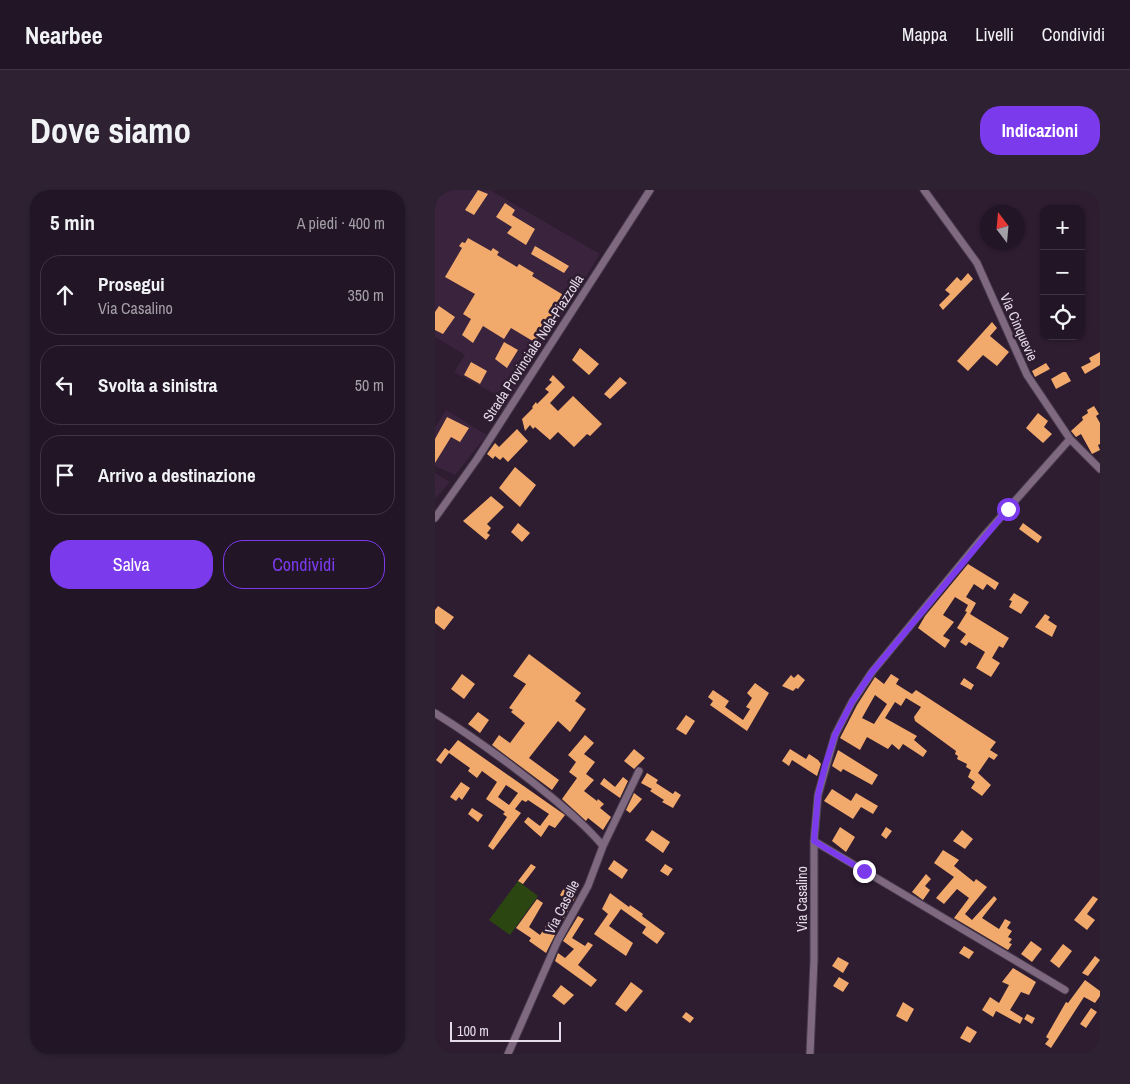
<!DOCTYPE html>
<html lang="it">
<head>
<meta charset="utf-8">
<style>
	:root { --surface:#221525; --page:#2e2232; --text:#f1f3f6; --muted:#a29fa7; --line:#3f3442; --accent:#7c3aed }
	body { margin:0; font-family:"Archivo Narrow",sans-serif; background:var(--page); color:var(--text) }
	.controls { position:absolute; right:15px; top:15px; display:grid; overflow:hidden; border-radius:10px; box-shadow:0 1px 4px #0004 }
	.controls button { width:45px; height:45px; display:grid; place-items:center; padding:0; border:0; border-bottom:1px solid var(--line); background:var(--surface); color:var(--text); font:25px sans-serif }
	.compass { position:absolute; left:545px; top:15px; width:45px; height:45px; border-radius:50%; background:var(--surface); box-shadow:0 1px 4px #0004; rotate:344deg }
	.scale { position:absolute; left:15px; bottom:12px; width:111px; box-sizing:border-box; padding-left:5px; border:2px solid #e6dbe8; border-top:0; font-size:14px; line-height:18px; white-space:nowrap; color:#e6dbe8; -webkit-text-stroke:4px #2e1c31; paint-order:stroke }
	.stop { position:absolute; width:15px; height:15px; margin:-11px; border:4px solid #7c3aed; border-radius:50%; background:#fff }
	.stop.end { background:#7c3aed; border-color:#fff; box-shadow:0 1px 5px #0008 }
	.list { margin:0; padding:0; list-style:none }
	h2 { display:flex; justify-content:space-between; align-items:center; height:65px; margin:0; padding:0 20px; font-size:21px }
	h2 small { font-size:16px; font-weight:400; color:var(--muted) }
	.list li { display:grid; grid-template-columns:32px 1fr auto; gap:15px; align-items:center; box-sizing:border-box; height:80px; margin:0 10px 10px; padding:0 10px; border:1px solid var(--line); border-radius:20px }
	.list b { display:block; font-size:19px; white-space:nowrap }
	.list p { margin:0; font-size:16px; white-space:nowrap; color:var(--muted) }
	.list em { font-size:16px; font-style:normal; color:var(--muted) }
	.actions { display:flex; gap:10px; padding:15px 20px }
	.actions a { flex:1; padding:11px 0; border:1px solid var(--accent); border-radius:20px; text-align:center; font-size:18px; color:var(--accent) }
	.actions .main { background:var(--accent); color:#fff }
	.icon { flex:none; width:28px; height:28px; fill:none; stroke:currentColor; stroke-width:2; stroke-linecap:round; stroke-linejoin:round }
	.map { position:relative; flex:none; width:665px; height:864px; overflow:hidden; border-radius:20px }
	header { display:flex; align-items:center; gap:30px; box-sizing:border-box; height:70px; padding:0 25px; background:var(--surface); border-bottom:1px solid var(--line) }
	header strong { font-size:24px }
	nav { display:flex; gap:28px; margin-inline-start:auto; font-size:18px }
	.intro { display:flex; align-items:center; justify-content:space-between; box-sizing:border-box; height:120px; padding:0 30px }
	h1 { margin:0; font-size:35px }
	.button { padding:12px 22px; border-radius:20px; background:var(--accent); color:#fff; font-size:18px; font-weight:700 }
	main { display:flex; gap:30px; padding:0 30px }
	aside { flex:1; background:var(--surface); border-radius:20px; box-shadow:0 1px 4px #0004 }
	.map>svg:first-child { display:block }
</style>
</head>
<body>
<header>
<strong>Nearbee</strong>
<nav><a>Mappa</a><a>Livelli</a><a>Condividi</a></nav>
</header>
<div class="intro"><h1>Dove siamo</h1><a class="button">Indicazioni</a></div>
<main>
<aside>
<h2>5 min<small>A piedi · 400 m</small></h2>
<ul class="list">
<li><svg class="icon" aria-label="ahead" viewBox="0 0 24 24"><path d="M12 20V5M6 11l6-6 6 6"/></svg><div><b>Prosegui</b><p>Via Casalino</p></div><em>350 m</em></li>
<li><svg class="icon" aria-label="left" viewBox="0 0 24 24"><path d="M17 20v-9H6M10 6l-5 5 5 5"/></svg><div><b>Svolta a sinistra</b></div><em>50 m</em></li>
<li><svg class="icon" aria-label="arrive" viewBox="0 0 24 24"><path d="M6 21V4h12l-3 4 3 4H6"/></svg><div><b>Arrivo a destinazione</b></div></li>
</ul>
<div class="actions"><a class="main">Salva</a><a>Condividi</a></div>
</aside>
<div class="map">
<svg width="665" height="864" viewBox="0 0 665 864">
	<rect width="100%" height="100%" fill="#2e1c31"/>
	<path fill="#39233d" d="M0,0H55L165,64L68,221L61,214L65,207L19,182L30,165L0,147Z
		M11,220L52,245L20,285L0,276V238Z
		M0,283L15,292L0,309Z"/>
	<path fill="#2b4611" d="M83,691L103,706L75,745L54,730Z"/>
	<path fill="#f2aa6c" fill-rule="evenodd" d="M43,0L53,4L39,25L30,20Z
		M70,13L80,20L77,25L100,39L91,55L72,43L77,37L61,27Z
		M33,48L56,61L58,58L64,62L62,65L82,77L84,74L99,83L97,86L130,106L101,153L76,138L69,149L48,136L38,153L27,145L36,129L28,124L40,104L10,87L27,58L24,56L27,52L30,53Z
		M100,56L134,76L129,83L96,64Z
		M533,83L538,89L508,120L504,115L515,104L510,100L522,87L526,91Z
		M4,116L20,127L8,144L0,140V122Z
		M557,132L562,138L555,146L574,162L562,176L548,165L533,181L522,171Z
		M69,152L83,160L72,178L60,169Z
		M145,158L164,174L154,185L137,170Z
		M665,162V175L650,184L646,177L656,172L654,168Z
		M36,172L52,181L45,194L29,185Z
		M611,173L615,179L600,187L597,181Z
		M628,182H631L636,191L621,199L616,189Z
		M118,185L130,197L115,213L123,221L138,206L167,234L155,246L152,244L139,257L123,242L115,250L100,237L98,239L95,235L90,241L87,229L98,218L97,217L101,212L102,214L114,202L110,199L117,192L114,190Z
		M185,187L192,193L175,209L169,204Z
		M659,216L664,224L661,226L665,233V254L663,255L665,260L657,264L646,244L641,247L636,241L648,230L647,227L653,223L652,220Z
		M603,223L613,231L609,237L617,244L608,253L591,238Z
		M12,227L34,238L25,252L16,247L0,273V249Z
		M82,239L93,251L73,272L68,267L65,270L60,266L58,269L52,264L60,253L64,257Z
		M80,277L101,295L85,317L64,298Z
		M56,306L69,317L52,334L56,338L52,343L55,345L51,350L28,331Z
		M83,333L95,343L87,352L76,342Z
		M588,333L607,347L603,353L584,339Z
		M533,374L564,393L560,400L552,394L548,400L539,394L531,407L541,413L535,424L574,448L568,458L564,456L557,468L565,473L556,487L541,478L550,462L534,452L531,456L525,452L531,444L522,438L532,422L530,421L533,415L520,407L508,425L519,432L508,446L515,450L510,458L483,438L490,426Z
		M579,403L594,412L586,424L574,417L577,411L574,410Z
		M3,416L19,427L9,440L0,433V420Z
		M610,424L615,427L613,430L622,436L617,447L600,437Z
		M94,464L146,503L140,511L151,519L135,542L123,531L94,568L124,590L117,600L57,555L64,545L75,553L90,533L76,522L78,520L74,518L91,494L78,486Z
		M27,484L40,494L29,509L16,499Z
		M363,484L370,490L363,499L361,498L358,501L347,496L356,485L359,488Z
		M456,484L464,489L461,494L477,504L481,500L561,552L555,560L563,565L559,570L554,567L543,583L556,595L547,606L536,598L540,592L533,587L536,580L531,577L532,574L522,569L523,566L520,564L521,561L480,531L479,527L486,517L471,508L466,516L460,512L450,528L482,546L479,550L492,561L488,567L468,554L464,560L457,554L453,559L432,547L425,560L405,548L422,515L440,487L449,494ZM440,505L452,514L439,534L427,528Z
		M529,488L539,495L536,500L525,494Z
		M320,493L334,503L312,541L275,515L278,511L273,507L278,500L294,511L290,517L308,530L315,519L311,517L317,508L312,503Z
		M43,522L54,530L45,543L33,534Z
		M251,525L260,531L251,545L241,539Z
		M150,545L159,553L149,564L160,572L151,584L159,590L149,601L162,611L163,609L169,614L165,618L176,627L168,640L153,628L151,631L127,609L142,588L134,582L141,572L133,565Z
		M23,550L130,625L120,638L114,635L106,647L99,641L89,632L93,627L105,636L114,624L93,610L91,612L87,610L80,619L86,623L58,660L53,656L72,627L68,624L70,622L51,609L62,592L47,581L42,588L33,581L35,578L14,563L6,574L1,570L10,558L14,561ZM71,595L83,603L74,615L63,607Z
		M199,559L210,568L199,579L189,571Z
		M355,559L371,569L374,564L383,570L386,574L382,586L357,570L354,576L347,571Z
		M403,560L443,585L437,595L408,579L406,582L397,576Z
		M212,583L223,590L221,593L238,604L240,601L246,605L238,618L227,612L229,610L215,601L217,599L206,593Z
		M188,587L193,591L185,608L165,594L169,588L180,597Z
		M26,592L35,598L27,610L24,607L21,611L15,607Z
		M397,599L416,611L421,603L443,616L438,624L426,617L418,629L389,611Z
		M199,603L207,609L195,623L191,620Z
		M37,618L48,625L43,632L33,624Z
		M405,637L420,647L411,662L397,651Z
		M451,637L457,641L451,649L446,645Z
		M217,640L235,652L228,663L210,650Z
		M527,640L538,649L530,659L518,651Z
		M508,660L524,670L519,676L539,692L541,689L552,697L530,724L537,730L559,706L562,709L547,728L564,739L570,729L576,732L572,738L577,741L573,747L577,749L574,753L577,754L573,760L519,728L534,708L522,699L509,714L501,708L519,687L499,673Z
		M179,670L193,680L187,689L173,679Z
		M96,674L101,677L88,694L83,691Z
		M230,674L238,679L233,686L225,681Z
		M491,684L496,689L490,696L495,700L488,710L477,702Z
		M129,698L141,706L129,728L122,722L130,709L125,705Z
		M175,703L194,717L195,715L208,724L207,726L230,743L222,754L207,743L211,737L186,719L174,736L198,753L191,766L159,744L173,724L167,719Z
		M658,706L663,709L652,724L660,730L652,740L639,730Z
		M102,709L108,713L94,737L105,745L112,734L122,741L111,763L94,751L96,748L81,738Z
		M143,726L149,729L137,748L150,756L153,752L158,755L143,775L162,790L156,797L120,771L123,763L130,768L139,759L128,751Z
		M596,751L607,759L597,772L586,764Z
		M628,754L637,761L624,778L615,771Z
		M529,756L539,762L534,769L524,763Z
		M660,766L665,770L653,786L647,783Z
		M403,767L414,773L408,783L397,776Z
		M578,778L601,792L594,805L586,802L575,820L588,828L585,834L561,821L558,827L547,820L555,807L564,813L574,795L567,792Z
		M404,787L414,793L408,802L398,796Z
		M650,790L665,801V806L660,813L649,807L616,858L610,854L614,849L611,847L631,812L633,813Z
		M196,792L208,801L191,822L180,814Z
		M126,795L139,805L129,815L117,806Z
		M468,812L479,819L472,832L461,826Z
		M656,818L662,822L651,838L645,834Z
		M251,822L259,828L255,833L247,827Z
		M592,824L600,828L597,834L589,829Z
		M532,836L542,842L535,853L525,848Z"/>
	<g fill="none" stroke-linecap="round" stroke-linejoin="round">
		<g stroke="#47394a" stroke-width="9">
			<path id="minor" d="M489,0L542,73L592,185L635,249L665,279
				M0,328L42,269L215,0
				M0,523C40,548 78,576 115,606C134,622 152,637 168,656
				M379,651L630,800
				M73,864L123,750L153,696L168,656L204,581
				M375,864L379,770V651L383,605L400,545L417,512L437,482L548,347L635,249"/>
		</g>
		<use href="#minor" stroke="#7e6981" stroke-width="7"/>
	</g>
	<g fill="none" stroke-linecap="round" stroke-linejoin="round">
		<path stroke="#7c3aed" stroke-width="6" d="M429,681L379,651L383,605L390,576L400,545L417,512L437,482L573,319"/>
	</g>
	<g text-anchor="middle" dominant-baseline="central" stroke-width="5" stroke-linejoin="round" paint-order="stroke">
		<g font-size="14" fill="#e6dbe8" stroke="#2e1c31">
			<text transform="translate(584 137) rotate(66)">Via Cinquevie</text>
			<text transform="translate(98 158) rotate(-57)">Strada Provinciale Nola-Piazzolla</text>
			<text transform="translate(367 709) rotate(-90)">Via Casalino</text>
			<text transform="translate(127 717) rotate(-63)">Via Caselle</text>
		</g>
	</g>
</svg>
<div class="controls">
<button>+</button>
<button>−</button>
<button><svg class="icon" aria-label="locate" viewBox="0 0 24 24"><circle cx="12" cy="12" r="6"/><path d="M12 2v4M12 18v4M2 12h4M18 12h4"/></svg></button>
</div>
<svg class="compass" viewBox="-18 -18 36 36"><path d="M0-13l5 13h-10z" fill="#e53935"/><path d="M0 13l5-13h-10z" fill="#a29fa7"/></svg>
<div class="scale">100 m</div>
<div class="stop" style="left:573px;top:319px"></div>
<div class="stop end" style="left:429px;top:681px"></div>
</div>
</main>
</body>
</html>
